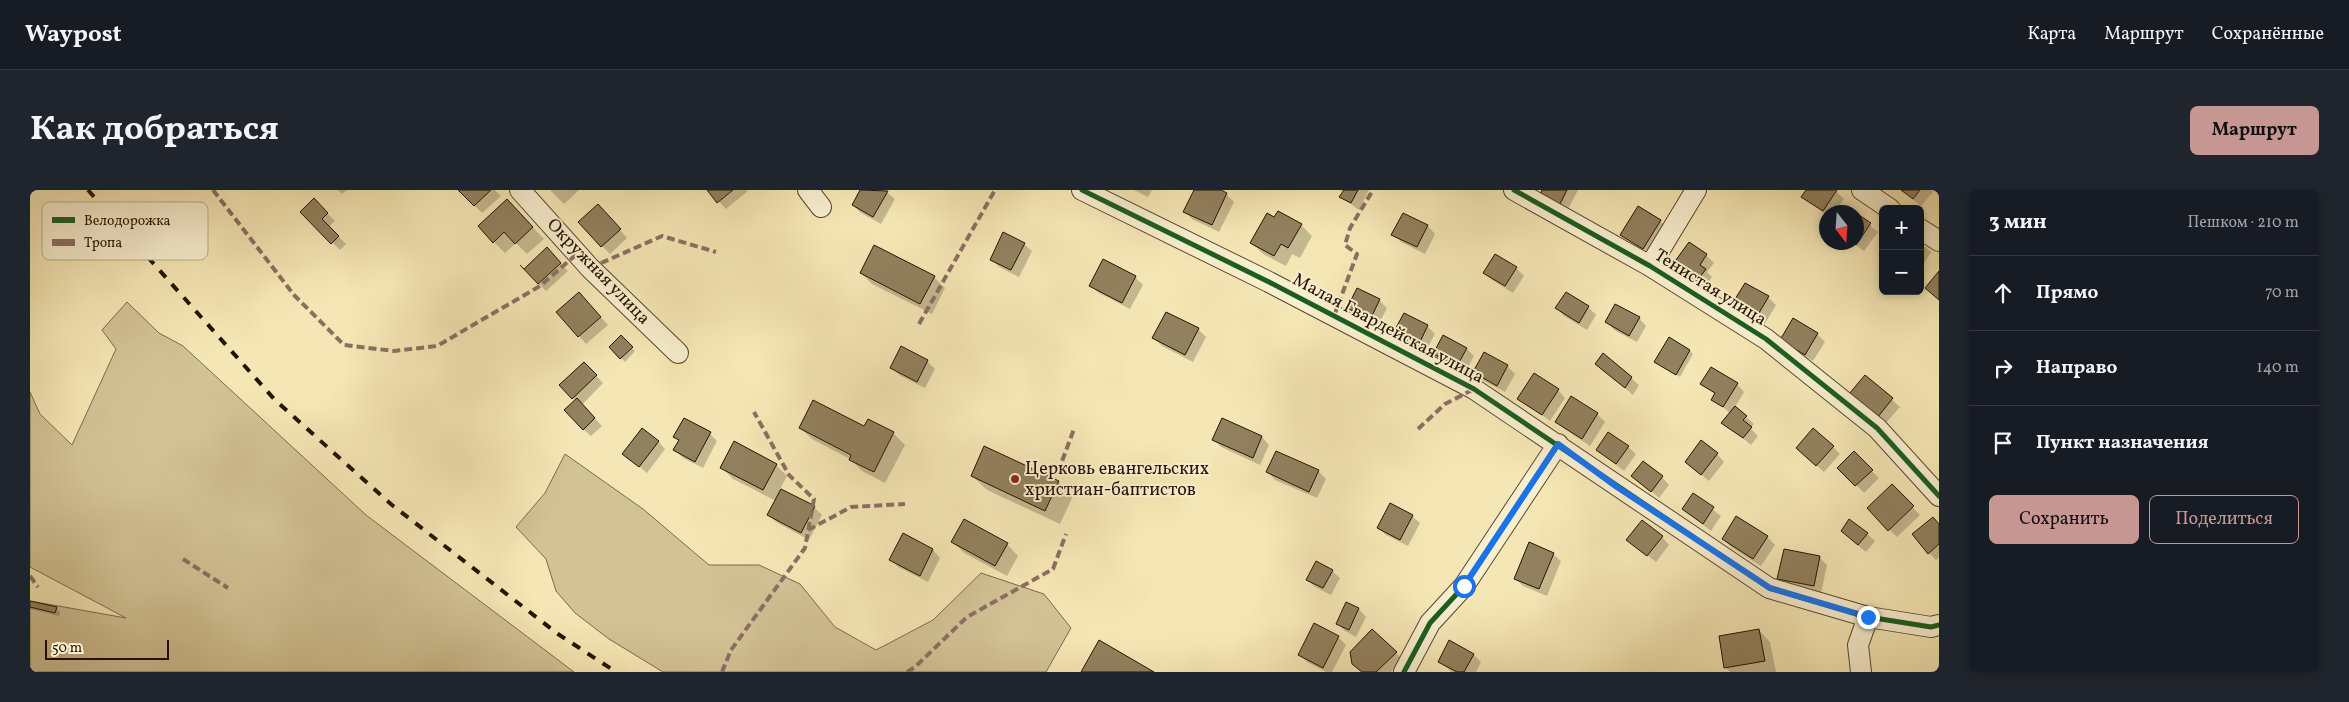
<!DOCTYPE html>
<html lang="ru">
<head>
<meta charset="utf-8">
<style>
	:root { --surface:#171b24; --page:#20242c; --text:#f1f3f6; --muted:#9ea1a6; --line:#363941; --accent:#c59692 }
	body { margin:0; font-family:Vollkorn,serif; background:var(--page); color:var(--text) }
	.controls { position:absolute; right:15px; top:15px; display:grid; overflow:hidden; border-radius:8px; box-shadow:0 2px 8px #0003 }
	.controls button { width:45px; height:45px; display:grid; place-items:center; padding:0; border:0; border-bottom:1px solid var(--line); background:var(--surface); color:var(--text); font:25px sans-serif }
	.compass { position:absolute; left:1789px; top:15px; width:45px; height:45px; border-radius:50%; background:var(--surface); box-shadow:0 2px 8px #0003; rotate:163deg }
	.scale { position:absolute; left:15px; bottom:12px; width:124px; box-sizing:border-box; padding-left:5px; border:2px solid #261200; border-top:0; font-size:14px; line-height:18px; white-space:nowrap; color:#261200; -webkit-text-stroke:4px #f8efcf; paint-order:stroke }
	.stop { position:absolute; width:15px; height:15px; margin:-11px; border:4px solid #1a73e8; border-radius:50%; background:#fff }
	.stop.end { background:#1a73e8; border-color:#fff; box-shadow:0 1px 5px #0008 }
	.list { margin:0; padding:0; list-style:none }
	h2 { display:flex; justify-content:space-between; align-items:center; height:65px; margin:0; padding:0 20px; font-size:21px }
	h2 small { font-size:16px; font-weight:400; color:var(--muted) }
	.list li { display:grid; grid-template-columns:32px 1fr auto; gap:15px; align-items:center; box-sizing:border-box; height:75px; padding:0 20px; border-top:1px solid var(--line) }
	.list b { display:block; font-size:19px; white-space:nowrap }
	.list em { font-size:16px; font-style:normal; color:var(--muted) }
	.actions { display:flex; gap:10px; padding:15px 20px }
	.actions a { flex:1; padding:11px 0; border:1px solid var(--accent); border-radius:8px; text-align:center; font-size:18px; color:var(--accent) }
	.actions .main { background:var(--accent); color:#111 }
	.icon { flex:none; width:28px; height:28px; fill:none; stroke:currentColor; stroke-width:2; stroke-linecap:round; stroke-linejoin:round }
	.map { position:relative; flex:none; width:1909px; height:482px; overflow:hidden; border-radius:8px }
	header { display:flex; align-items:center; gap:30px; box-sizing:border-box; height:70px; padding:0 25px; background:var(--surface); border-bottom:1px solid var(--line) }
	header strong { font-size:24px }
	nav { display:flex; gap:28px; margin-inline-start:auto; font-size:18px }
	.intro { display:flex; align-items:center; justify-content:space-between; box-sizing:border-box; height:120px; padding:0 30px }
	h1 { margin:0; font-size:35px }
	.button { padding:12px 22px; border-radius:8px; background:var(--accent); color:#111; font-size:18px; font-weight:700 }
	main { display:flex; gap:30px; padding:0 30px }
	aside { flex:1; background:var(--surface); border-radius:8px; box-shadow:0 2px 8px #0003 }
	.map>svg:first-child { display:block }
</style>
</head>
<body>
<header>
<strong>Waypost</strong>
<nav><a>Карта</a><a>Маршрут</a><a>Сохранённые</a></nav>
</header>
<div class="intro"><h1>Как добраться</h1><a class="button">Маршрут</a></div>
<main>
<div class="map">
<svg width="1909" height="482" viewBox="0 0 1909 482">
	<rect width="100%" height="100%" fill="#f5e7b5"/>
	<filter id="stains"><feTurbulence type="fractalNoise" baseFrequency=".004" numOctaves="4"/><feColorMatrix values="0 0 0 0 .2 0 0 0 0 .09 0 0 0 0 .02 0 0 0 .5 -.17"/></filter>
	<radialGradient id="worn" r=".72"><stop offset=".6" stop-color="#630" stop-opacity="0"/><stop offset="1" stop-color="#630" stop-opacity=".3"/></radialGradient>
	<path fill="#d2c396" stroke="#7c6a4b" d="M97,112L129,143L153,156L336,325L544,482H0V411L96,428L0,377V202L10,224L42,255L86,159L72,140Z
		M535,264L613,319L679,375H729L770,394L805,437L846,460L903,430L951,383L1014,404L1041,438L1016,482H633L579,449L545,423L526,401L516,369L486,337L515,303Z"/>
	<path fill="#0003" d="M308,0H317L312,4Z
		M429,0H465L471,6L452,23Z
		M520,0H549L534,14Z
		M678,0H716L718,1L696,19Z
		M832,0H854L865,9L851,34L831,23L823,15Z
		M1104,0H1122L1118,7Z
		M1165,0H1188L1196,4L1204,12L1189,42L1162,29L1155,22Z
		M1310,0H1339L1329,20L1311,7L1314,2Z
		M1514,0H1548L1537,21L1511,5Z
		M1778,0H1805L1814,9L1805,22H1796V25L1773,7Z
		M1871,0H1901L1903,2L1891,16Z
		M284,10L305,31L299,37L316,54L310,60L272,22Z
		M1818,18L1824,22H1814Z
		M488,22L514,49L497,64L486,53L475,63L464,52Z
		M575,23L597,48L580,64L572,56Z
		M1373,24L1398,36L1405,44L1395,64L1371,52L1363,44Z
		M1826,24L1848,42L1834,61L1822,52H1826Z
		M1245,28L1271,35L1282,46L1270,68L1262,64L1256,76L1233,64L1222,53Z
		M1630,31L1633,34L1617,61L1595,48Z
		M1890,53L1901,62L1890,80Z
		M994,54L1002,61L989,87L969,77L961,69Z
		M517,59L538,81L516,101L495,79Z
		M1676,65L1684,73L1677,82L1682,87L1675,98L1644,74Z
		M1486,78L1494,86L1483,103L1462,90L1454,83Z
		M831,83L904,87L915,98L902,124L842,94Z
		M1105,87L1113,95L1100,119L1069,103L1061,96Z
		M1536,104L1558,117L1566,125L1557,140L1534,126L1527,118Z
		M1738,107L1746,115L1734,135L1711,122L1704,114Z
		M1349,110L1357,118L1348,136L1326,126L1319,118Z
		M556,111L578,135L556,154L549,146Z
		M1609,128L1616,136L1607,152L1584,140L1577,132Z
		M1397,136L1405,144L1395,162L1373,151L1365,143Z
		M1168,139L1176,147L1163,172L1132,156L1124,148Z
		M1787,144L1795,152L1783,171L1759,157Z
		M591,147L605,161L595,172L580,157Z
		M1437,159L1444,166L1435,183L1412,172L1405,164Z
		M1660,161L1663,164L1650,187L1626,172Z
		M897,171L905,179L895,198L869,185L861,177Z
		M554,173L573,193L552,215L572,236L561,246L553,239L546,211L531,196Z
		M1567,174L1601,188L1609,195L1603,205Z
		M1477,176L1485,184L1475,202L1452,190L1445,182Z
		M1835,186L1870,217L1855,234L1828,211Z
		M1672,193L1707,194L1714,202L1705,217L1724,234L1720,238L1728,246L1721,255L1693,232L1700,223L1683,209L1686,205Z
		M1528,200L1535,208L1520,231L1489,208Z
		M1542,208L1567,224L1575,232L1560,256L1535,239L1527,232Z
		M1192,230L1232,247L1239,255L1230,275L1191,257L1183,249Z
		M838,231L863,243L875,255L855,293L832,281L820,269L782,249L770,238L835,237Z
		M680,244L687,251L673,278L653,268L645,260L650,251L645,247Z
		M628,251L635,259L617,283L594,264Z
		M1598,257L1606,264L1594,281L1567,260Z
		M1803,257L1810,264L1794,282L1775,265Z
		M1824,263L1849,288L1834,303L1809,278Z
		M1687,264L1694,272L1679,291L1656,272Z
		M746,275L757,286L750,299L784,317L792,325L779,350L746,332L739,325L746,311L703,289L692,278Z
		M1288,281L1296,289L1287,308L1245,290L1238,282Z
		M942,286L1028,292L1043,306L1030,334L957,300Z
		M1603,286L1632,287L1639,295L1629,308Z
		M1862,296L1890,325L1867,347L1839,318Z
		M1663,304L1691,326L1681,341L1653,319Z
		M1382,326L1390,333L1378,356L1356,345L1349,338Z
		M1909,335V368L1906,370L1899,363Z
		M1837,344L1845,351L1836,362L1820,349Z
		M873,345L903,360L910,368L898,392L868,377L861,369Z
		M1632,347L1639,355L1626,372L1598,350Z
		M1737,347L1745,355L1731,376L1701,357L1693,349Z
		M923,352L977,354L988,366L977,386L934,363Z
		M1523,364L1531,371L1517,406L1493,396L1486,389Z
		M1789,367L1797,375L1791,403L1756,396L1749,388Z
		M1302,381L1310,388L1301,405L1285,397L1277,389Z
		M0,412L26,418L30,422L29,426L0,419Z
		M1317,414L1329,419L1336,427L1326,447L1315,441L1307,433Z
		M1285,435L1308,447L1316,455L1302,482H1296L1277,472L1270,465Z
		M1729,440L1740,452L1746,482H1700L1695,477Z
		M1366,463L1374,470L1361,482H1333Z
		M1444,465L1451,472L1446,482H1422L1409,471Z"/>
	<path fill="#92815e" stroke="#261200" d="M428,0H461L444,16Z
		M677,0H703L687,13Z
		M830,0L858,1L843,27L822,15Z
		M1164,0H1191L1197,3L1182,35L1153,22Z
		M1314,0H1328L1321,13L1309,7Z
		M1512,0H1537L1530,14L1510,5Z
		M1776,0H1807L1793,21L1771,7Z
		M1871,0H1890L1883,9Z
		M284,8L298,23L292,29L309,46L301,54L270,22Z
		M477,9L503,37L485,54L474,42L463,53L448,36Z
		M568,14L591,39L571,57L548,32Z
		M1608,16L1631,30L1613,59L1590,45Z
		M1248,21L1272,34L1258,58L1251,54L1244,66L1220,53L1237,23L1244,27Z
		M1373,23L1398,35L1387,57L1361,45Z
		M1826,23L1841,33L1826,55L1823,52H1826Z
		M973,42L995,53L981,80L960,70Z
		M1659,52L1677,64L1670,75L1676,79L1667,91L1643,74Z
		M844,55L905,86L890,114L830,83Z
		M517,57L531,73L508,94L490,75L494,79Z
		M1465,64L1487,77L1475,96L1453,83Z
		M1073,69L1106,86L1092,113L1059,96Z
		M1909,81V110L1895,98Z
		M1715,93L1739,106L1726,128L1702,114Z
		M1327,98L1350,109L1340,130L1317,118Z
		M549,102L571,127L548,147L526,122Z
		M1536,102L1559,116L1549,133L1525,118Z
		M1585,114L1610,127L1599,146L1575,132Z
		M1136,122L1169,138L1155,165L1122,148Z
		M1374,123L1398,135L1388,156L1363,143Z
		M1763,128L1788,143L1775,165L1750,150Z
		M591,145L603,157L590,169L579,157Z
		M1413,145L1437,158L1427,176L1403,164Z
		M1639,147L1660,160L1646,185L1624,172Z
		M871,156L898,170L887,192L860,178Z
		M1454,162L1478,175L1467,196L1443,182Z
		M1573,163L1602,187L1595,198L1565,174Z
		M554,172L567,185L542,209L529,195Z
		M1681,177L1708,193L1693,217L1681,210L1685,203L1670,194Z
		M1504,183L1529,199L1512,225L1487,209Z
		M1835,185L1863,208L1847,228L1819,204Z
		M1541,206L1568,223L1552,249L1525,232Z
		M547,208L565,228L553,240L534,220Z
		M783,210L834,236L838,229L864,242L844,282L819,270L821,265L769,238Z
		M1705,216L1717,226L1713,230L1722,237L1713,248L1691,233Z
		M654,228L681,242L665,272L643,260L649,250L643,247Z
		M1192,228L1232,246L1223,268L1182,250Z
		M612,238L629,251L609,277L592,264Z
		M1783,238L1804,256L1786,276L1766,258Z
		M1578,242L1599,256L1586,274L1566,260Z
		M1671,250L1688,263L1671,285L1655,272Z
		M704,251L747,274L733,300L690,278Z
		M954,256L1029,291L1015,321L941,286Z
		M1246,261L1289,280L1279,302L1236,282Z
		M1824,261L1843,280L1825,296L1807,278Z
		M1613,271L1633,286L1621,302L1601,286Z
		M1862,294L1884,316L1858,341L1837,318Z
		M751,299L785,316L771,343L737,325Z
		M1663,303L1684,317L1673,334L1652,319Z
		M1360,313L1383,325L1370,350L1347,338Z
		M1706,326L1738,346L1723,369L1692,349Z
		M1903,327L1909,334V354L1898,364L1882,344Z
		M934,329L978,353L965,376L921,352Z
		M1819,329L1838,343L1828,355L1811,341Z
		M1612,330L1633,346L1617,366L1596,350Z
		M873,343L903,359L890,386L859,370Z
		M1499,352L1524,363L1509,399L1484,389Z
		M1754,359L1790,366L1784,396L1747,389Z
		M1286,371L1303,380L1293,398L1276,390Z
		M0,411L27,417L25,423L0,417Z
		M1316,412L1329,418L1319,440L1306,434Z
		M1284,433L1309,446L1293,478L1268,465Z
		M1342,439L1367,462L1346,482H1332L1322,474L1320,462Z
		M1729,439L1735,471L1694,478L1689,446Z
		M1069,450L1124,482H1051Z
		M1419,450L1444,464L1434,482H1427L1408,472Z"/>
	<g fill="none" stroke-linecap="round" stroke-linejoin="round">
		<g stroke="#5a472d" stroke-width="22">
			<path id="minor" d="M490,0L560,78L648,163
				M778,0L791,17
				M1052,0L1239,92L1444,199L1739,398L1838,427L1901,437L1909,435
				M1484,0L1620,76L1736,149L1847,238L1909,306
				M1832,0L1860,19
				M1890,39L1909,51
				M1620,76L1666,0
				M1374,482L1400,433L1434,396L1528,254
				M1831,482L1828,455L1838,427"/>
		</g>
		<use href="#minor" stroke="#f8efcf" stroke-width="20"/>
		<path stroke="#261200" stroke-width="4" stroke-dasharray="9 9" stroke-linecap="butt" d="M58,0L245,210L362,315L528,444L586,482"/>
		<path stroke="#8d6e63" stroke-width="4" stroke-dasharray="8 4" stroke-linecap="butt" d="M183,0L264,105L314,155L364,161L407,156L510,96L548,63
			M560,78L632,46L686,62
			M1304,126L1327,64L1315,55L1320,38L1343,0
			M889,134L965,0
			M1388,239L1415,214L1444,199
			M1028,282L1044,239
			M778,340L821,317L875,314
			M153,369L198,398
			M0,386L8,397
			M692,482L701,460L775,358L784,309L759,285L724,222
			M877,482L885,477L937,427L1023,379L1036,344"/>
		<g stroke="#f8efcf" stroke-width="8">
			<path id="cycleway" d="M1052,0L1239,92L1444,199L1739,398L1838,427L1901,437L1909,435
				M1484,0L1620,76L1736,149L1847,238L1909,306
				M1374,482L1400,433L1434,396L1528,254"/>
		</g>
		<use href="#cycleway" stroke="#1b5e20" stroke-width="5"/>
	</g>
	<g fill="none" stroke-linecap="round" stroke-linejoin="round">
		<path stroke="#1a73e8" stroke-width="6" d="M1434,396L1528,254L1587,297L1740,398L1838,427"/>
	</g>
	<circle fill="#8f2418" stroke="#f8efcf" stroke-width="2" cx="985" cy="289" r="5"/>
	<g text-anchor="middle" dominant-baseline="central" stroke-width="4" stroke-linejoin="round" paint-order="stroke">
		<g font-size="18" fill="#261200" stroke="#f8efcf">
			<text transform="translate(568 82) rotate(46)">Окружная улица</text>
			<text transform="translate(1680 98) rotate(32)">Тенистая улица</text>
			<text transform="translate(1358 139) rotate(28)">Малая Гвардейская улица</text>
		</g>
		<g font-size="18" fill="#261200" stroke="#f8efcf" text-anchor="start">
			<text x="995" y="279">Церковь евангельских<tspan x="995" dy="21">христиан-баптистов</tspan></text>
		</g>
	</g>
	<rect x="12" y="12" width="166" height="58" rx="8" fill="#f8efcf" stroke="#b9ad91" stroke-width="1"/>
	<rect x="22" y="27" width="23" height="6" fill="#1b5e20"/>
	<rect x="22" y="49" width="23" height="7" fill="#8d6e63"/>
	<g font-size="14" fill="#261200">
		<text x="54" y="35">Велодорожка</text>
		<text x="54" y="57">Тропа</text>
	</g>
	<rect width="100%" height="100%" filter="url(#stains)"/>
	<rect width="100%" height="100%" fill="url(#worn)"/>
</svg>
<div class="controls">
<button>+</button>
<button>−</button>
</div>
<svg class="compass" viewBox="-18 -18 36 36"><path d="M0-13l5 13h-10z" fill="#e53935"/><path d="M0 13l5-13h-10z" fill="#9ea1a6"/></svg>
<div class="scale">50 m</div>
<div class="stop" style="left:1434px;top:396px"></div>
<div class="stop end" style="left:1838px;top:427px"></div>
</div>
<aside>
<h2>3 мин<small>Пешком · 210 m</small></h2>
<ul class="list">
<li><svg class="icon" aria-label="ahead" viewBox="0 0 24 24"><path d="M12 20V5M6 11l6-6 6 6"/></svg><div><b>Прямо</b></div><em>70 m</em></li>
<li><svg class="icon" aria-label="right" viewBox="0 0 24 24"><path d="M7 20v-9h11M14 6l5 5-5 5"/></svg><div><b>Направо</b></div><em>140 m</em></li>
<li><svg class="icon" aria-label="arrive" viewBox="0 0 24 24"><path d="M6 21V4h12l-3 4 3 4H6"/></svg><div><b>Пункт назначения</b></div></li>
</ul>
<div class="actions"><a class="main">Сохранить</a><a>Поделиться</a></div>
</aside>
</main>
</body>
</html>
